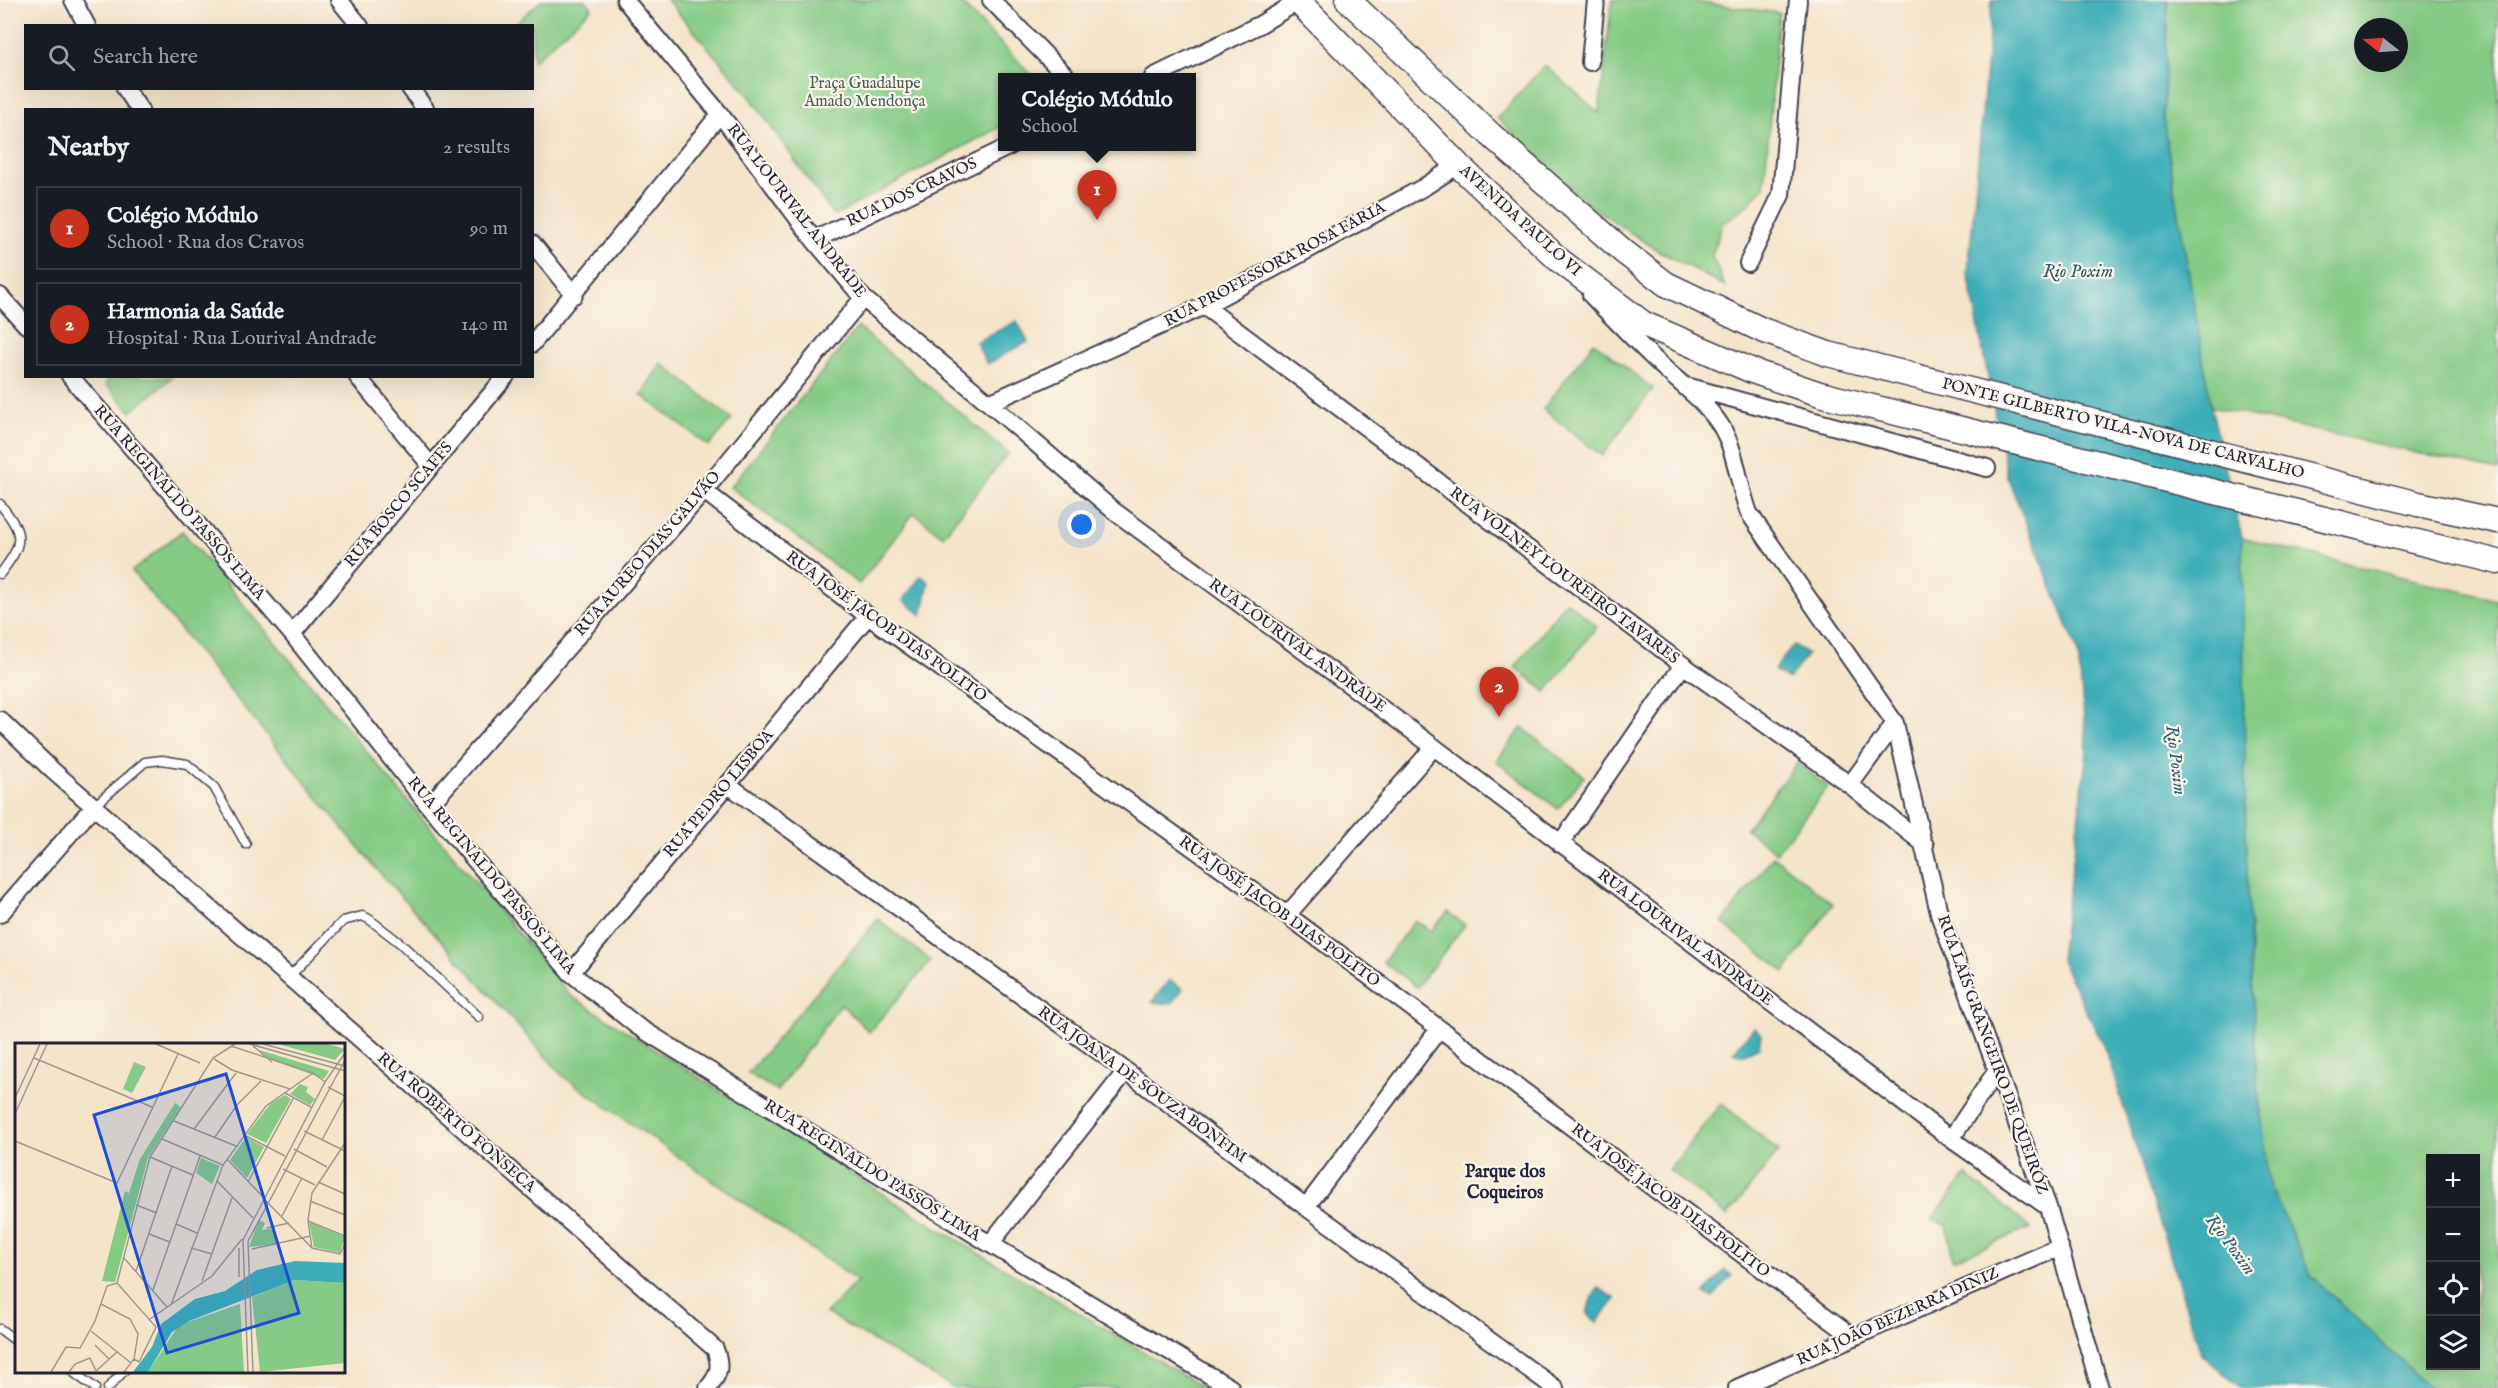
<!DOCTYPE html>
<html lang="en">
<head>
<meta charset="utf-8">
<style>
	:root { --surface:#171b24; --page:#20242c; --text:#f1f3f6; --muted:#9ea1a6; --line:#363941; --accent:#c8321e }
	body { margin:0; font-family:"IM FELL English",serif; background:var(--page); color:var(--text) }
	.controls { position:absolute; right:18px; bottom:18px; display:grid; overflow:hidden; border-radius:0px; box-shadow:0 6px 24px #0002 }
	.controls button { width:54px; height:54px; display:grid; place-items:center; padding:0; border:0; border-bottom:2px solid var(--line); background:var(--surface); color:var(--text); font:30px sans-serif }
	.compass { position:absolute; left:2354px; top:18px; width:54px; height:54px; border-radius:50%; background:var(--surface); box-shadow:0 6px 24px #0002; rotate:287deg }
	.you { position:absolute; left:1082px; top:525px; width:21px; height:21px; margin:-15px; border:4px solid #fff; border-radius:50%; background:#1a73e8; box-shadow:0 0 0 9px #1a73e833 }
	.badge { display:grid; place-items:center; width:39px; height:39px; border-radius:50%; background:var(--accent); color:#fff; font-size:20px; font-weight:700 }
	.pin { position:absolute; translate:-50% -50px; filter:drop-shadow(0 2px 3px #0008) }
	.pin::after { content:''; position:absolute; top:32px; width:21px; height:18px; background:inherit; clip-path:polygon(0 0,100% 0,50% 100%) }
	.popup { position:absolute; left:998px; top:73px; width:198px; height:78px; box-sizing:border-box; display:grid; place-content:center; border-radius:0px; background:var(--surface); filter:drop-shadow(0 2px 4px #0005); font-size:20px; white-space:nowrap; color:var(--muted) }
	.popup b { font-size:22px; color:var(--text) }
	.popup::after { content:''; position:absolute; left:50%; top:100%; margin-left:-12px; border:12px solid transparent; border-top-color:var(--surface) }
	.list { margin:0; padding:0; list-style:none }
	h2 { display:flex; justify-content:space-between; align-items:center; height:78px; margin:0; padding:0 24px; font-size:26px }
	h2 small { font-size:20px; font-weight:400; color:var(--muted) }
	.list li { display:grid; grid-template-columns:39px 1fr auto; gap:18px; align-items:center; box-sizing:border-box; height:84px; margin:0 12px 12px; padding:0 12px; border:2px solid var(--line); border-radius:0px }
	.list b { display:block; font-size:22px; white-space:nowrap }
	.list p { margin:0; font-size:20px; white-space:nowrap; color:var(--muted) }
	.list em { font-size:20px; font-style:normal; color:var(--muted) }
	.icon { flex:none; width:33px; height:33px; fill:none; stroke:currentColor; stroke-width:2; stroke-linecap:round; stroke-linejoin:round }
	.map { position:relative; flex:none; width:2498px; height:1388px; overflow:hidden }
	.search { position:absolute; background:var(--surface); box-shadow:0 6px 24px #0002; left:24px; top:24px; width:510px; height:66px; display:flex; align-items:center; gap:15px; box-sizing:border-box; padding:0 21px; border-radius:0px; color:var(--muted); font-size:22px }
	.panel { position:absolute; background:var(--surface); box-shadow:0 6px 24px #0002; left:24px; top:108px; width:510px; height:270px; border-radius:0px }
	.map>svg:first-child { display:block }
</style>
</head>
<body>
<div class="map">
<svg width="2498" height="1388" viewBox="0 0 2498 1388">
	<rect width="100%" height="100%" fill="#fbf7ec"/>
	<filter id="ink" filterUnits="userSpaceOnUse"><feTurbulence type="fractalNoise" baseFrequency=".0167" numOctaves="2"/><feDisplacementMap in="SourceGraphic" scale="12" xChannelSelector="R" yChannelSelector="G"/><feConvolveMatrix kernelMatrix="1 2 1 2 8 2 1 2 1" color-interpolation-filters="sRGB"/></filter>
	<filter id="wash" filterUnits="userSpaceOnUse"><feTurbulence type="fractalNoise" baseFrequency=".008" numOctaves="4" result="noise"/><feDisplacementMap in="SourceGraphic" scale="24" xChannelSelector="R" yChannelSelector="G"/><feGaussianBlur stdDeviation="1.35" result="paint"/><feColorMatrix in="noise" values="0 0 0 0 0 0 0 0 0 0 0 0 0 0 0 0 0 1.4 0 .05"/><feComposite in="paint" operator="in"/></filter>
	<g filter="url(#wash)">
		<rect width="100%" height="100%" fill="#f4e4ca"/>
		<path fill="#85cb85" stroke="#547660" stroke-width="1.5" fill-rule="evenodd" d="M542,0H585L592,8L533,61L532,26L513,25Z
			M667,0H958L1034,77H1002V126L834,216L748,94Z
			M1612,0H1680L1779,13L1764,187L1748,205L1722,224L1712,256L1725,286L1657,250L1589,205L1497,118L1545,65L1599,113Z
			M2168,0H2498V471L2211,407L2163,119ZM2363,27H2399V63H2363Z
			M858,327L1008,453L943,536L914,513L859,584L730,487Z
			M1594,342L1653,389L1602,456L1543,409Z
			M661,363L732,419L709,446L641,395Z
			M113,377V376L172,377L131,412L105,383Z
			M182,531L571,996L919,1217L1204,1388H954L826,1313L857,1281L564,1077L372,864L132,571Z
			M2242,538L2498,600V1388H2430L2311,1276L2270,1186L2257,1081L2246,849ZM2430,1158H2476V1366H2430Z
			M1566,601L1597,626L1546,692L1515,667Z
			M1522,727L1584,776L1558,809L1496,761Z
			M1797,763L1828,787L1776,853L1746,829Z
			M1773,856L1833,904L1785,972L1722,923Z
			M1448,912L1465,925L1417,987L1383,962L1415,920L1431,931Z
			M878,919L931,961L869,1032L841,1004L777,1091L748,1073Z
			M1721,1103L1779,1151L1727,1216L1669,1170Z
			M1966,1175L2031,1228L1953,1260L1947,1225L1931,1220Z"/>
		<path fill="#3daeb7" stroke="#306879" stroke-width="1.5" d="M1992,0H2168L2163,119L2211,407L2242,538L2246,849L2257,1081L2270,1186L2311,1276L2430,1388H2241L2201,1354L2105,1048L2060,958L2087,752L2078,652L2007,476L1968,273Z
			M1017,321L1028,342L987,364L976,342Z
			M921,576L929,582L922,615L903,600Z
			M1794,645L1808,654L1788,680L1774,670Z
			M1169,980L1183,989L1171,1004L1152,1002Z
			M1754,1028L1761,1034L1759,1047L1742,1055L1733,1052Z
			M1725,1270L1732,1276L1713,1297L1704,1294Z
			M1598,1288L1616,1299L1597,1322L1587,1314L1590,1302Z"/>
	</g>
	<g filter="url(#ink)">
		<g fill="none" stroke-linecap="round" stroke-linejoin="round">
			<g stroke="#423f50" stroke-width="11">
				<path id="service" d="M0,504C25,535 24,543 0,574
					M94,806L145,762L162,760L187,764L214,787L246,844
					M289,977L343,921L362,916L369,919L400,943L479,1017
					M0,1329L16,1341
					M73,1372L95,1388
					M108,1388L123,1372"/>
			</g>
			<g stroke="#423f50" stroke-width="20">
				<path id="minor" d="M73,0L87,26
					M339,0L360,26
					M625,0L720,114L814,240L863,298L989,403L1114,511L1434,747L1951,1139L2048,1207
					M991,0L1067,77
					M1590,62L1596,0
					M1153,77L1259,25L1299,1
					M125,88L140,110
					M410,88L426,110
					M814,240L1010,146
					M532,243L574,295
					M1748,263L1781,195L1798,0
					M1591,295C1616,321 1640,346 1666,370C1685,387 1707,404 1721,426C1737,453 1738,484 1749,513L1895,723L1940,917L2048,1207L2100,1388
					M0,296L26,325
					M1204,306L1683,665L1850,785L1925,845
					M532,344L720,114
					M70,376L292,634L429,806L571,973L637,1026L990,1244L1231,1388
					M357,376L431,466
					M1686,386L1987,468
					M989,403L1204,306L1424,187L1458,165
					M704,491L868,616L1287,915L1852,1336
					M292,634L506,376
					M0,720L52,770L715,1349C721,1365 720,1374 708,1388
					M727,784L1126,1071L1306,1207L1555,1388
					M1850,785L1895,723
					M429,806L704,491L863,298
					M1560,844L1683,665
					M0,914L94,806
					M1287,915L1434,747
					M571,973L868,616
					M1951,1139L1997,1070
					M1306,1207L1439,1029
					M990,1244L1126,1071
					M1737,1388L2060,1247"/>
			</g>
			<g stroke="#423f50" stroke-width="27">
				<path id="secondary" d="M1297,0L1458,165L1559,260L1644,324L1755,372L1820,394L2498,562
					M1348,0L1491,135L1624,252L1666,284L1762,330L1828,354L2418,504L2498,521"/>
			</g>
			<use href="#service" stroke="#fff" stroke-width="8"/>
			<use href="#minor" stroke="#fff" stroke-width="16"/>
			<use href="#secondary" stroke="#fff" stroke-width="24"/>
		</g>
	</g>
	<g text-anchor="middle" dominant-baseline="central" stroke-width="4.5" stroke-linejoin="round" paint-order="stroke">
		<g font-size="16" fill="#455d55" stroke="#fbf7ec">
			<text x="865" y="84">Praça Guadalupe<tspan x="865" dy="18">Amado Mendonça</tspan></text>
		</g>
		<g font-size="16" fill="#22223b" stroke="#fbf7ec">
			<text transform="translate(912 193) rotate(-25)">RUA DOS CRAVOS</text>
			<text transform="translate(796 211) rotate(52)">RUA LOURIVAL ANDRADE</text>
			<text transform="translate(1520 221) rotate(42)">AVENIDA PAULO VI</text>
			<text transform="translate(1275 265) rotate(-28)">RUA PROFESSORA ROSA FARIA</text>
			<text transform="translate(2123 429) rotate(14)">PONTE GILBERTO VILA-NOVA DE CARVALHO</text>
			<text transform="translate(179 503) rotate(49)">RUA REGINALDO PASSOS LIMA</text>
			<text transform="translate(399 505) rotate(-50)">RUA BOSCO SCAFFS</text>
			<text transform="translate(648 554) rotate(-49)">RUA AUREO DIAS GALVÃO</text>
			<text transform="translate(1564 576) rotate(37)">RUA VOLNEY LOUREIRO TAVARES</text>
			<text transform="translate(886 627) rotate(36)">RUA JOSÉ JACOB DIAS POLITO</text>
			<text transform="translate(1297 646) rotate(36)">RUA LOURIVAL ANDRADE</text>
			<text transform="translate(719 794) rotate(-50)">RUA PEDRO LISBOA</text>
			<text transform="translate(491 876) rotate(50)">RUA REGINALDO PASSOS LIMA</text>
			<text transform="translate(1279 912) rotate(36)">RUA JOSÉ JACOB DIAS POLITO</text>
			<text transform="translate(1685 938) rotate(37)">RUA LOURIVAL ANDRADE</text>
			<text transform="translate(1992 1055) rotate(70)">RUA LAÍS GRANGEIRO DE QUEIRÓZ</text>
			<text transform="translate(1142 1085) rotate(36)">RUA JOANA DE SOUZA BONFIM</text>
			<text transform="translate(456 1123) rotate(41)">RUA ROBERTO FONSECA</text>
			<text transform="translate(872 1171) rotate(32)">RUA REGINALDO PASSOS LIMA</text>
			<text transform="translate(1670 1201) rotate(37)">RUA JOSÉ JACOB DIAS POLITO</text>
			<text transform="translate(1898 1317) rotate(-24)">RUA JOÃO BEZERRA DINIZ</text>
		</g>
		<g font-size="18" font-style="italic" fill="#2d5a6d" stroke="#fbf7ec">
			<text x="2078" y="272">Rio Poxim</text>
			<text transform="translate(2175 760) rotate(83)">Rio Poxim</text>
			<text transform="translate(2230 1245) rotate(53)">Rio Poxim</text>
		</g>
		<g font-size="18" font-weight="bold" fill="#22223b" stroke="#fbf7ec">
			<text x="1505" y="1172">Parque dos<tspan x="1505" dy="21">Coqueiros</tspan></text>
		</g>
	</g>
	<g transform="translate(15 1043)">
		<rect width="330" height="330" fill="#f4e4ca"/>
		<path d="M263,1H313L330,6L320,17ZM244,7L314,28L309,36L254,16ZM119,19L131,24L117,50L108,46ZM285,41L293,44L291,49L300,56L295,62L275,51ZM270,52L276,56L251,100L232,91L256,60ZM160,60L166,64L133,115L100,239L87,238L110,148L114,150L125,116ZM231,94L249,104L232,135L215,117ZM186,115L205,123L197,141L181,130ZM244,177L250,180L247,187L259,185L262,201L234,204ZM294,179L330,194L325,210L299,204ZM280,237L330,240V320L245,329L237,254ZM225,261L229,329H133L164,282Z" fill="#85cb85"/>
		<path d="M280,218L330,220V240L280,237L174,278L157,289L133,329H118L137,304L146,281L180,256L210,248L242,227Z" fill="#3daeb7"/>
		<path fill="none" stroke="#a09691" stroke-width="1.5" d="M141,1L185,20M235,1L330,28M248,1L330,23M216,3L298,30L310,39M238,3L257,19M19,15L137,64M199,16L217,27L275,46M313,44L330,53M270,50L296,64M0,55L25,1M0,71L32,1M159,78L221,103M179,86L221,30M289,88L330,108M229,92L270,113M200,94L222,62L246,38M147,96L208,122M307,97L330,54M0,98L102,140L163,11M279,106L312,124M135,114L178,132M212,116L249,155M268,126L300,142M202,138L238,175M233,139L279,54M303,139L330,151M251,158L297,205L325,211L330,201M295,158L330,172M121,162L142,170M267,173L287,135M293,178L330,193M161,181L182,190M252,185L274,180M134,191L155,199M176,205L197,211M224,205V234M297,205L293,178L297,150L330,100M237,206L296,193M108,214L152,264M121,228L157,123M187,238L217,155M102,240L135,114L198,15L220,1M102,240L141,284L124,319L119,316M138,247L185,113M86,261L115,276L123,291L119,316L109,329M156,262L208,122L251,63L298,30M135,276L197,233L227,196M76,288L116,320M80,302L94,316M81,328L103,308M36,329L51,304L65,305L80,278L92,243L102,240M54,329L60,321L75,315L81,328M233,329L228,197L310,39L330,10M238,329L233,198L330,17"/>
		<path fill="#1d4ed8" fill-opacity="0.15" stroke="#1d4ed8" stroke-width="3" d="M211,31L284,270L152,310L79,72Z"/>
		<rect width="330" height="330" fill="none" stroke="#22223b" stroke-width="3"/>
	</g>
</svg>
<div class="controls">
<button>+</button>
<button>−</button>
<button><svg class="icon" aria-label="locate" viewBox="0 0 24 24"><circle cx="12" cy="12" r="6"/><path d="M12 2v4M12 18v4M2 12h4M18 12h4"/></svg></button>
<button><svg class="icon" aria-label="layers" viewBox="0 0 24 24"><path d="M12 4l9 5-9 5-9-5zM3 14l9 5 9-5"/></svg></button>
</div>
<svg class="compass" viewBox="-18 -18 36 36"><path d="M0-13l5 13h-10z" fill="#e53935"/><path d="M0 13l5-13h-10z" fill="#9ea1a6"/></svg>
<div class="you"></div>
<div class="pin badge" style="left:1097px;top:220px">1</div>
<div class="popup"><b>Colégio Módulo</b>School</div>
<div class="pin badge" style="left:1499px;top:717px">2</div>
<div class="search"><svg class="icon" aria-label="search" viewBox="0 0 24 24"><circle cx="10" cy="10" r="6"/><path d="M15 15l6 6"/></svg>Search here</div>
<section class="panel">
<h2>Nearby<small>2 results</small></h2>
<ul class="list">
<li><span class="badge">1</span><div><b>Colégio Módulo</b><p>School · Rua dos Cravos</p></div><em>90 m</em></li>
<li><span class="badge">2</span><div><b>Harmonia da Saúde</b><p>Hospital · Rua Lourival Andrade</p></div><em>140 m</em></li>
</ul>
</section>
</div>
</body>
</html>
